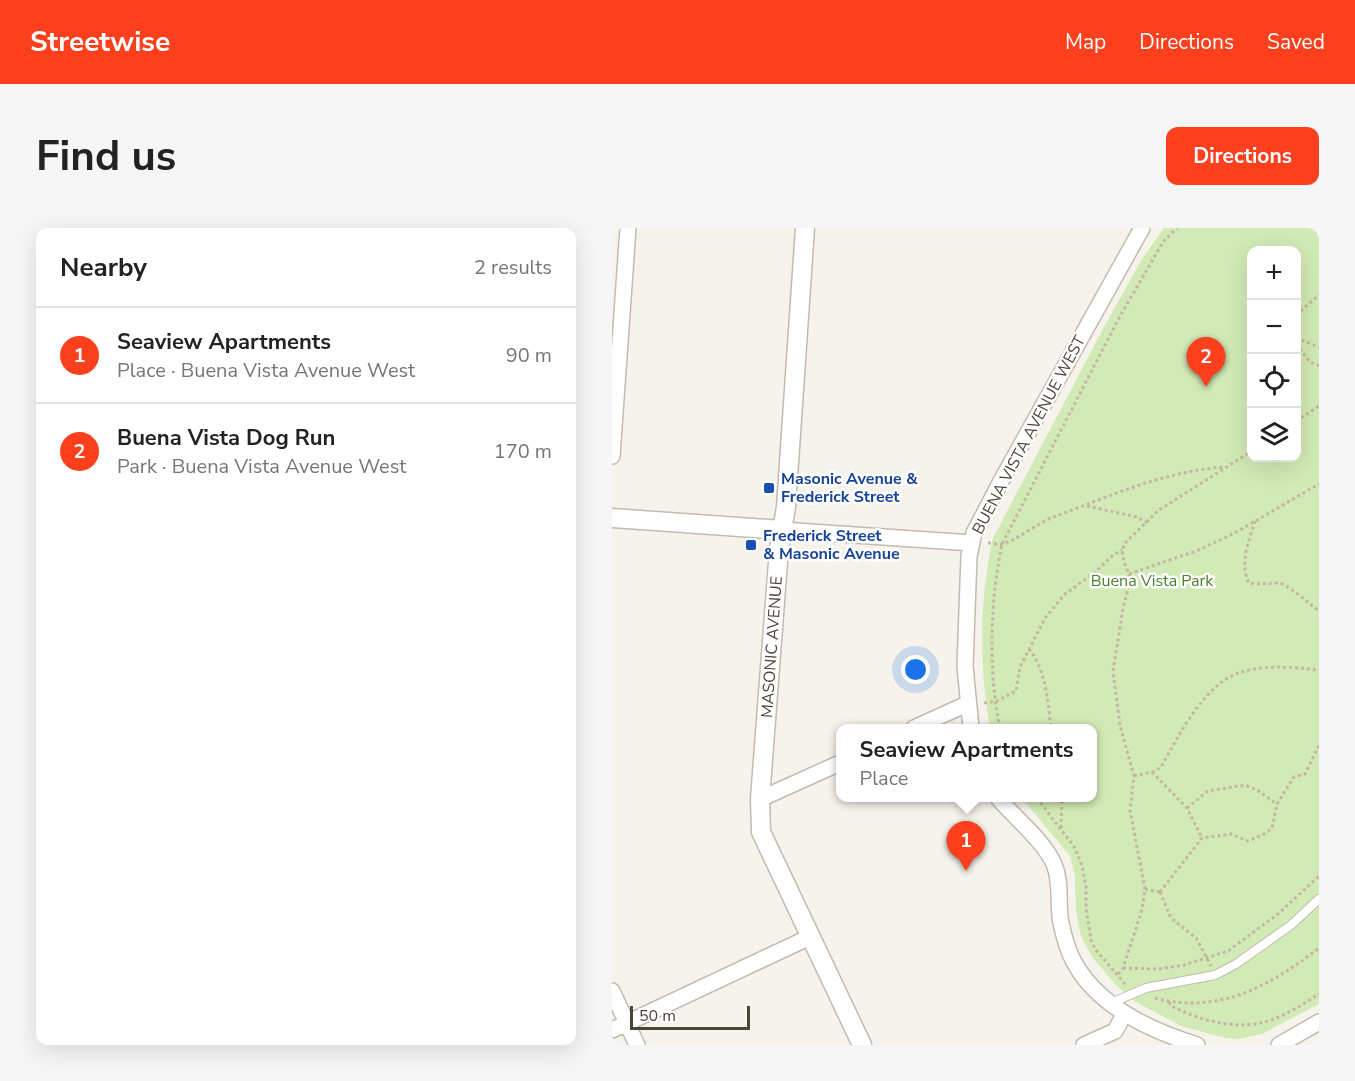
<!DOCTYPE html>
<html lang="en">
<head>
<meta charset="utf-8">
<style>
	:root { --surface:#fff; --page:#f6f6f6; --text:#222; --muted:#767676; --line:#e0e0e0; --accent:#fc3f1d }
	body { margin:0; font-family:"Nunito Sans",sans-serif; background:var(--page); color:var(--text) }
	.controls { position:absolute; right:18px; top:18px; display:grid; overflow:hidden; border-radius:12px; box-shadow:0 6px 24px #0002 }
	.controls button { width:54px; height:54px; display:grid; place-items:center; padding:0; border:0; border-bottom:2px solid var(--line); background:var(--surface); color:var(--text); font:30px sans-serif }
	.scale { position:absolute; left:18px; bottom:15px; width:120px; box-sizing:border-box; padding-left:6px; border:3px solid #4b4439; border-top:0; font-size:16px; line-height:21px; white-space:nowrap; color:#4b4439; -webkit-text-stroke:4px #fff; paint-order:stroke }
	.you { position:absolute; left:304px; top:442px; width:21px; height:21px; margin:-15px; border:4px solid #fff; border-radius:50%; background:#1a73e8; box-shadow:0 0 0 9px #1a73e833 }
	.badge { display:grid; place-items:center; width:39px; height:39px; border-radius:50%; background:var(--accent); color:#fff; font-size:20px; font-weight:700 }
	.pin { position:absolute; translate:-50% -50px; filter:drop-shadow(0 2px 3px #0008) }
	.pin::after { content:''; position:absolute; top:32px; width:21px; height:18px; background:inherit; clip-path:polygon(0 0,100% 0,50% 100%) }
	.popup { position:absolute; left:224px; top:496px; width:261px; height:78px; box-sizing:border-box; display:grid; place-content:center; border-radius:12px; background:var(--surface); filter:drop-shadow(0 2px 4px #0005); font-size:20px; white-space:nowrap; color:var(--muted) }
	.popup b { font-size:22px; color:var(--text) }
	.popup::after { content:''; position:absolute; left:50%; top:100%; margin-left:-12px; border:12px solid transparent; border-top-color:var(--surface) }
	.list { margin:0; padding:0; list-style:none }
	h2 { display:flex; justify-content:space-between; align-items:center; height:78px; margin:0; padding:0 24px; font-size:26px }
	h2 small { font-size:20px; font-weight:400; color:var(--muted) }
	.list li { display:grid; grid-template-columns:39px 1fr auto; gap:18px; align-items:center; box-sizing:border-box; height:96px; padding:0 24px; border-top:2px solid var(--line) }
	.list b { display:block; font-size:22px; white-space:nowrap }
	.list p { margin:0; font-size:20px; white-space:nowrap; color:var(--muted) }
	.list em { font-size:20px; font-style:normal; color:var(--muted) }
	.icon { flex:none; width:33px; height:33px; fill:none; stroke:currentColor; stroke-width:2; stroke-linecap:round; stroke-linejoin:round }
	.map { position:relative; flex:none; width:707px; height:817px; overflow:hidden; border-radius:12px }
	header { display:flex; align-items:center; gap:36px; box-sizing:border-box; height:84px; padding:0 30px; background:var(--accent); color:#fff }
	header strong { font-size:28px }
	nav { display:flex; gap:33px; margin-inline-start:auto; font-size:21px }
	.intro { display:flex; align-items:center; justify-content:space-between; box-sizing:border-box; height:144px; padding:0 36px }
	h1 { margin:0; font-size:42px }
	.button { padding:15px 27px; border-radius:12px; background:var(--accent); color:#fff; font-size:21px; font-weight:700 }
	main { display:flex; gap:36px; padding:0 36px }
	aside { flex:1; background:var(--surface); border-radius:12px; box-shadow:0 6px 24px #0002 }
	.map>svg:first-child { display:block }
</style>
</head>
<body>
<header>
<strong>Streetwise</strong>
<nav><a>Map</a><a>Directions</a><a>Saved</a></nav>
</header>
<div class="intro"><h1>Find us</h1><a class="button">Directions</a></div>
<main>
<aside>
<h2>Nearby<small>2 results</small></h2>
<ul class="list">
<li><span class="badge">1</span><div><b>Seaview Apartments</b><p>Place · Buena Vista Avenue West</p></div><em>90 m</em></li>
<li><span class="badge">2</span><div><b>Buena Vista Dog Run</b><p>Park · Buena Vista Avenue West</p></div><em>170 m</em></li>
</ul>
</aside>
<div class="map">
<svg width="707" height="817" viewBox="0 0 707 817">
	<rect width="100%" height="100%" fill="#f6f3ec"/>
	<path fill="#d2eab5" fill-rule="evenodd" d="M552,0H707V776L650,806L627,811L613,810L569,798L522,773L503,756L480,729L474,718L469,708L464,683L463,648L458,628L410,570H480V500H378C367,437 367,372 381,310L492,99L530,31ZM640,22H684V230H640Z"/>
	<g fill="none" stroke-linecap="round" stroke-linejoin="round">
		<g stroke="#c2bbae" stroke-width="10">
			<path id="service" d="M499,775L534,760L603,747L624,736L679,697L707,671"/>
		</g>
		<g stroke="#c2bbae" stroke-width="18">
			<path id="minor" d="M0,228L16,0
				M170,302L360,315
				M302,500L355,476
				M359,500L353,438L357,328L362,305L388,255L530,0
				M386,570C403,590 431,612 442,636C450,655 445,676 449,695C452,709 455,722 462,734C486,779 540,803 585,817
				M148,571L228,535
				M0,763L25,817
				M0,802L200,708
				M472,817L503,803L513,785
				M667,817L707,794"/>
		</g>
		<g stroke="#c2bbae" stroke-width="21">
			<path id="tertiary" d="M193,0L174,279L167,321L148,571L149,604L250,817
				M0,290L170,302"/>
		</g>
		<path stroke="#c4b79f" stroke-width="3" stroke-dasharray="3 3" stroke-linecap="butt" d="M684,87L707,67
			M684,110L707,119
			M684,116L698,134L707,138
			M684,193L707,178
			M475,278L525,289L536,295
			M643,293C637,311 627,337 637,355C647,357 656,355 667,355C675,356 699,377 707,383
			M376,315C380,315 386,317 390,316C404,313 424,296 439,290C496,269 552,243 613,239
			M517,346L584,323L621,306L707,256
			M417,421C434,442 436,474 439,500
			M372,475L385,473L404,463L408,439L433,390L453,366L482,345L500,328L510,322
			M388,500C376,444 378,373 390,316L507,90L551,14L565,0
			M540,544L575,580L590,610
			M522,548L540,544L549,539C566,509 591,459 624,446C649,436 680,439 707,442
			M425,570L463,620L470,638L474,658V680L479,712L484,722L513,756
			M575,580L596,563L633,557L645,562L665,576
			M449,600L450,570
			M533,661L548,664
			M548,664L590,610L619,606L636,613L654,605L660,600L665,576L682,549L693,546L707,517
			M548,664L559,690L584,710L599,738
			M511,740L547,741L572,737L616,723L666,686L707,648
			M506,746L511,740L530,682L533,661L518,582L522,548L508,497L501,444L511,380L519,351L512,334L510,322L514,314L547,282L640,223
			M543,770C606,787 658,758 707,720
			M557,774L559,778C588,792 621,802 653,794C672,789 691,776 707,766"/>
		<use href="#service" stroke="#fff" stroke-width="8"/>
		<use href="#minor" stroke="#fff" stroke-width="15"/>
		<use href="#tertiary" stroke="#fff" stroke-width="18"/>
	</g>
	<g fill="#1a4fb4" stroke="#fff" stroke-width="2">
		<rect x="151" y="254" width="12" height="12" rx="3"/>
		<rect x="133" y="311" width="12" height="12" rx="3"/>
	</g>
	<g text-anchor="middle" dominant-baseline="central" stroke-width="5" stroke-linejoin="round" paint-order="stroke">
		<g font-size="16" fill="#4b4439" stroke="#fff">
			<text transform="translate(417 207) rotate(-62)">BUENA VISTA AVENUE WEST</text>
			<text transform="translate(160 419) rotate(-86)">MASONIC AVENUE</text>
		</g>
		<g font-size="16" font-weight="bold" fill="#164399" stroke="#fff" text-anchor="start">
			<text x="169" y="251">Masonic Avenue &amp;<tspan x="169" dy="18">Frederick Street</tspan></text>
			<text x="151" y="308">Frederick Street<tspan x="151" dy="18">&amp; Masonic Avenue</tspan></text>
		</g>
		<g font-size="16" fill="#4a7f2a" stroke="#fff">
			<text x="540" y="353">Buena Vista Park</text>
		</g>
	</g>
</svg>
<div class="controls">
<button>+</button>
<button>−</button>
<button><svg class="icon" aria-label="locate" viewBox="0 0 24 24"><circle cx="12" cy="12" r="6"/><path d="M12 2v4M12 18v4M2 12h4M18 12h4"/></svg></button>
<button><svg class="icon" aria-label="layers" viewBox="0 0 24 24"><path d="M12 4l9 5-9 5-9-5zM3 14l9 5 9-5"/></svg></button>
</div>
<div class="scale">50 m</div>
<div class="you"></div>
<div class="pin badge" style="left:354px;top:643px">1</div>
<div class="popup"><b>Seaview Apartments</b>Place</div>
<div class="pin badge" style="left:594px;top:159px">2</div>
</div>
</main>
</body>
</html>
